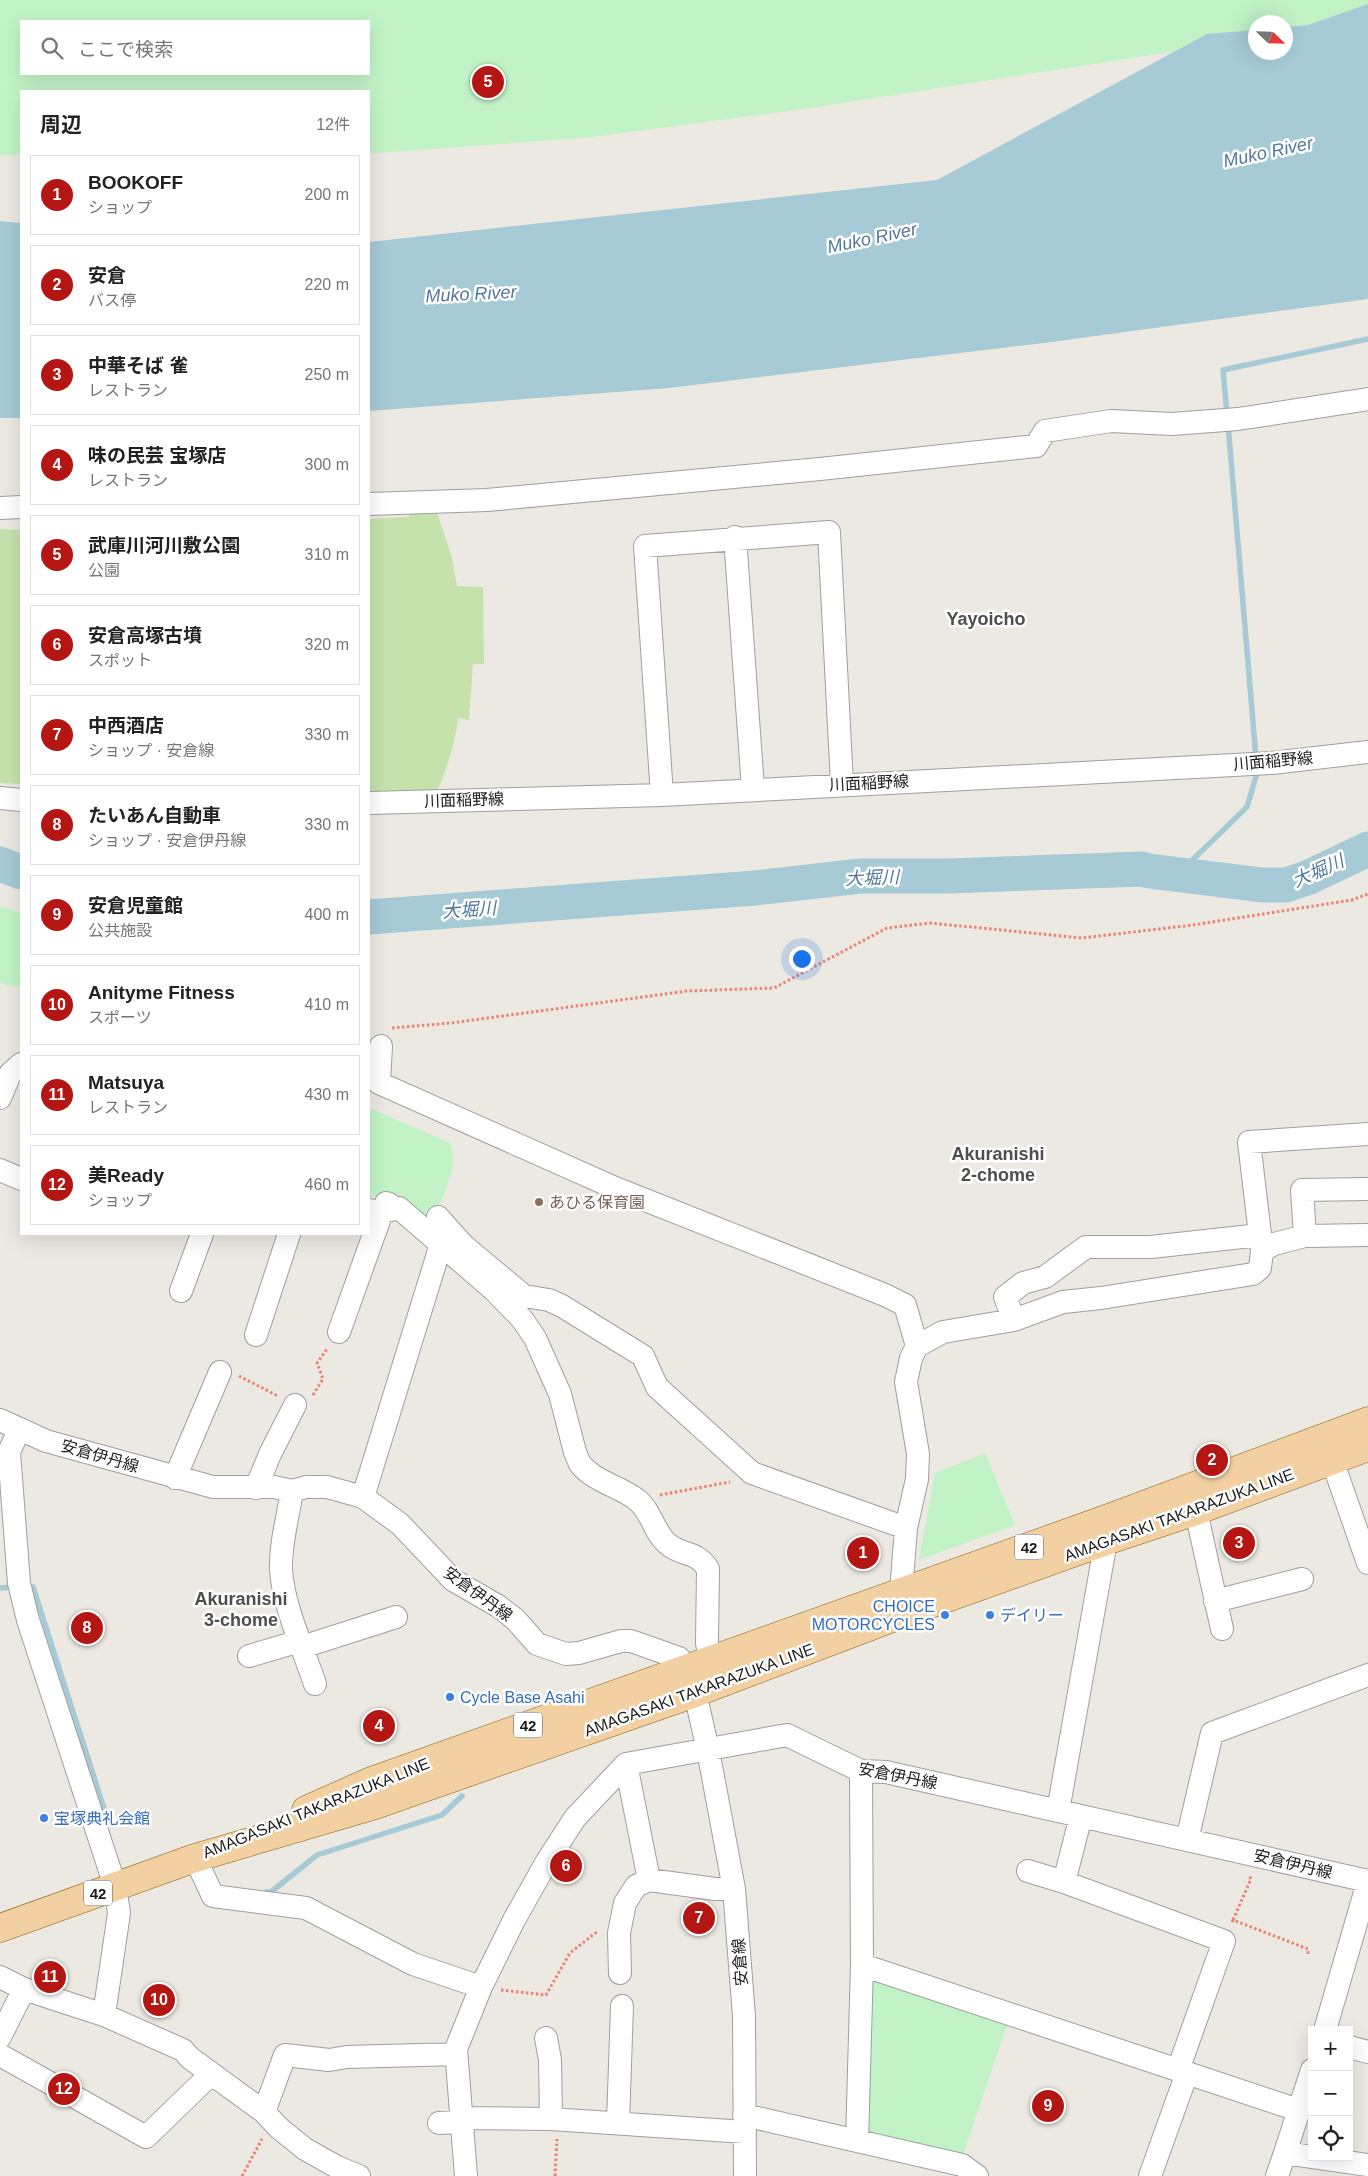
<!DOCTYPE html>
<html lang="ja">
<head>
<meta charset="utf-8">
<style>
	:root { --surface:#fff; --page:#f6f6f6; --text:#222; --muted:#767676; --line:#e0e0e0; --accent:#b31613 }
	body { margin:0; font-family:Arial,"Noto Sans JP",sans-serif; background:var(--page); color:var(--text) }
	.controls { position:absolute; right:15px; bottom:15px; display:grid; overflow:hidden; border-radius:0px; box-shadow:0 5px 20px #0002 }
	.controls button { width:45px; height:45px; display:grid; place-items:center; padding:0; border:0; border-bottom:1px solid var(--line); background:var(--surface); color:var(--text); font:25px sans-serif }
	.compass { position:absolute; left:1248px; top:15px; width:45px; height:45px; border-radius:50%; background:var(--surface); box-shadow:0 5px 20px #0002; rotate:113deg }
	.you { position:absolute; left:801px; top:958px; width:18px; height:18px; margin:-12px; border:4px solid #fff; border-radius:50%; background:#1a73e8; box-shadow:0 0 0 8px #1a73e833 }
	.badge { display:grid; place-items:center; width:32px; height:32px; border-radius:50%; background:var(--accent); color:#fff; font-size:16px; font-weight:700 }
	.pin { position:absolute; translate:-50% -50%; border:2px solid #fff; box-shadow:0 1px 5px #0006 }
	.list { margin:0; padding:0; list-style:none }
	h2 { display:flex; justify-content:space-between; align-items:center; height:65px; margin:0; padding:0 20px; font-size:21px }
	h2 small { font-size:16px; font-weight:400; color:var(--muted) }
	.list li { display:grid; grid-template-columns:32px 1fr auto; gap:15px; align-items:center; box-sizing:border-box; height:80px; margin:0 10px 10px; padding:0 10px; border:1px solid var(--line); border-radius:0px }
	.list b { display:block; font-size:19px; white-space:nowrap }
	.list p { margin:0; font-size:16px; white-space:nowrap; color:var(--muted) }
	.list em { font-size:16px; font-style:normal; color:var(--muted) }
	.icon { flex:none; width:28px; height:28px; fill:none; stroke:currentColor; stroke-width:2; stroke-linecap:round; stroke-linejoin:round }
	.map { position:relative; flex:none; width:1368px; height:2176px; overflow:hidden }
	.search { position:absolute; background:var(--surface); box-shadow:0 5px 20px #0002; left:20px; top:20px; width:350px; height:55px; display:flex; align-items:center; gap:12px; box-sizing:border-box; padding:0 18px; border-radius:0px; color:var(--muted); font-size:19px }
	.panel { position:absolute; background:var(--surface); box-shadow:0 5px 20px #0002; left:20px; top:90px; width:350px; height:1145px; border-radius:0px }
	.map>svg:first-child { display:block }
</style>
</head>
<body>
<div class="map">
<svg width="1368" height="2176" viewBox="0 0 1368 2176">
	<rect width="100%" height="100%" fill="#ece9e2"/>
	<path fill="#c6e2ac" d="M436,509L452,558L457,586L483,587L484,664H473L469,720L458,718C455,745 446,771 435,796L369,795V519L409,517V511Z
		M0,529L21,530V784L0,783Z"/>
	<path fill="#c2f3c7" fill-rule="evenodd" d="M0,0H1368V5L1286,35V22H1256L1255,39L804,109L593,137L378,153H369V91H21V155H0ZM21,21H369V74H21Z
		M0,906L21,913V988L0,983Z
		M372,1109L450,1143C460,1169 442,1196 433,1220L428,1222L377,1196L369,1197V1111Z
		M985,1453L1015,1525L919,1560L935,1473Z
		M873,1980L1007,2025L962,2158L873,2137L868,2131L867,1985Z"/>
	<path fill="#a6cad6" d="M1368,4V299L1044,343L669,388L369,411V242L937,180L1207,34L1255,30L1256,52H1286V27L1308,25Z
		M0,221L21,223V418H0Z"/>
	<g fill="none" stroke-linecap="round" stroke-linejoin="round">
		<path stroke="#a6cad6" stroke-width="5.5" d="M1227,415L1223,370L1368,339
			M1228,424L1256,758
			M1178,874L1247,807L1257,773V768
			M24,1587H33L109,1824
			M0,1588L15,1587
			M266,1892H271L317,1855L442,1815L462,1796"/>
		<path stroke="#a6cad6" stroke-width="35" d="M0,864L21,872
			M369,917L755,888L861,876H947L1142,869L1149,871L1262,885H1286L1307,878L1368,849"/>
		<g stroke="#9f9f9f" stroke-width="24">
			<path id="minor" d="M369,504L487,500L820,469L1036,446L1045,431L1111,421L1172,424L1238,419L1368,399
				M0,508L21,507
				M735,537L753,789
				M662,795L645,546L829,532L842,784
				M0,798L21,800
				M369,803L662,795L1272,763L1368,752
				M381,1046L379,1083L615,1188L885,1295L905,1305L917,1346L911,1358L906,1382L918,1454L917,1479L906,1528L901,1592L908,1606
				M0,1098L10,1074L21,1064
				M0,1170L21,1179
				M369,1210L382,1212L399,1208L495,1291L522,1319L535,1338L560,1394L575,1452L580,1464C594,1481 618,1486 636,1499C652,1511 654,1534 669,1545C683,1556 697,1551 708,1569L707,1643L710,1660
				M438,1217L464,1246L524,1296L549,1300L562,1306L643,1356L657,1387L752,1473L906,1528
				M1305,1236L1368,1235
				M1262,1251L1274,1244L1305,1236L1302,1190L1368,1189
				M181,1291L202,1234
				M1014,1320L1063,1302L1101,1298L1253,1274L1260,1268L1262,1251L1249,1142L1368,1134
				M339,1332L382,1212L389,1204L386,1203
				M256,1335L289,1234
				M917,1346L943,1332L1014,1320L1005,1297L1023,1283L1045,1277L1086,1247H1151L1260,1235
				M0,1420L46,1441L213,1487H274L292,1491L306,1487H327L363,1497L400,1524L453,1580L498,1606L515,1619L537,1644L566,1654L579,1653L621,1641H631L679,1658L688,1668L695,1693L708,1750L734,1889L744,2016L745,2176
				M19,1430L9,1452L19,1583L28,1620L115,1886L119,1913L104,2015
				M1332,1460L1368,1563
				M175,1478L220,1372
				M256,1488L270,1454L295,1405
				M292,1491C288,1517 280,1544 281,1570C283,1605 304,1651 315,1684
				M363,1497L441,1244
				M1196,1511L1222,1629
				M1215,1601L1302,1579
				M302,1647L396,1617
				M249,1656L300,1641
				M626,1764L649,1880
				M1058,1811L1106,1541
				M1187,1840L1212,1733L1368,1675
				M195,1858L213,1896L306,1908L413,1964L481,1987
				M1028,1871L1064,1882L1224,1941L1178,2070
				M1064,1882L1081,1816
				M862,1965L1187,2073L1150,2176
				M620,1973L619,1933L625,1903L636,1886L649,1880L715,1889H734
				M0,1977L24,1989L104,2015L183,2050L190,2058L264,2112L279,2128L305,2149L337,2167L359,2176
				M1325,2030L1368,1882
				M0,2037L24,1989
				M546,2038L550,2060L551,2119
				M1349,2047L1368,2052
				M0,2055L146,2137L211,2074
				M1187,2073L1298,2110
				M264,2112L285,2055L329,2060L347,2057L456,2054
				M744,2115L962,2165L977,2176
				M439,2123L460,2122L461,2118L551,2119L745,2132
				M618,2123L622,2006
				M857,2141L862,1965L861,1771
				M1285,2153L1312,2070
				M466,2176L456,2049L481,1987L514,1920L546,1863L575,1818L626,1764L787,1735L861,1771L886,1772L1368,1881
				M1277,2176L1285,2153L1368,2165"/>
		</g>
		<g stroke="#845f0e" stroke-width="29">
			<path id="major" d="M306,1810L369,1782L1109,1518L1368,1421
				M0,1928L195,1858L375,1805L695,1693L911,1611L1106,1541L1196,1511L1368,1447"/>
		</g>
		<path stroke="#eb8274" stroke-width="3" stroke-dasharray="2.5 2.5" stroke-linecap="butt" d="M392,1028L451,1023L687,991L774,988L887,928L930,923L1082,938L1193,925L1352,900L1368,894
			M239,1376L278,1396
			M313,1395L323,1379L317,1363L327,1349
			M660,1495L730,1482
			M1233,1920L1251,1879L1249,1875
			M1232,1922L1233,1920L1308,1949V1954
			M501,1990L546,1995L570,1953L598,1931
			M242,2176L262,2139
			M555,2176L557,2139"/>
		<use href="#minor" stroke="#fff" stroke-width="22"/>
		<use href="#major" stroke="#f2d0a1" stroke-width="28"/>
	</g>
	<circle fill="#8d6e63" stroke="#fff" stroke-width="2" cx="539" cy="1202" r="5"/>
	<g fill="#3f7fe0" stroke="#fff" stroke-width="2">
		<circle cx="945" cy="1615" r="5"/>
		<circle cx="990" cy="1615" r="5"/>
		<circle cx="450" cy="1697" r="5"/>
		<circle cx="44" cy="1818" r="5"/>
	</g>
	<g text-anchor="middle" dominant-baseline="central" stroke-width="5" stroke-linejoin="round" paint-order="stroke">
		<g fill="#fff" stroke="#5f5f5f" stroke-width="1">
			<rect x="1015" y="1534.5" width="28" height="25" rx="4"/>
			<rect x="514" y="1712.5" width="28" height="25" rx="4"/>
			<rect x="84" y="1880.5" width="28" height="25" rx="4"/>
		</g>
		<g font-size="15" font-weight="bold" fill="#1b1b1b">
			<text x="1029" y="1547">42</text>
			<text x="528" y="1725">42</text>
			<text x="98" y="1893">42</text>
		</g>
		<g font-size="16" fill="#1b1b1b" stroke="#fff">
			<text transform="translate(1273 761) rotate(-5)">川面稲野線</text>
			<text transform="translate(869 783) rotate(-3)">川面稲野線</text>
			<text transform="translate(464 800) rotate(-2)">川面稲野線</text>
			<text transform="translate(100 1456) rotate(16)">安倉伊丹線</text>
			<text transform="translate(1179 1515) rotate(-20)">AMAGASAKI TAKARAZUKA LINE</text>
			<text transform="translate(478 1594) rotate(36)">安倉伊丹線</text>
			<text transform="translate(699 1690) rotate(-20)">AMAGASAKI TAKARAZUKA LINE</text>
			<text transform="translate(898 1776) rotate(11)">安倉伊丹線</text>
			<text transform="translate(316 1808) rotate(-22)">AMAGASAKI TAKARAZUKA LINE</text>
			<text transform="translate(1293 1864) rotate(13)">安倉伊丹線</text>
			<text transform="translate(740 1962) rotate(-94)">安倉線</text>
		</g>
		<g font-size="16" fill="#785e54" stroke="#fff" text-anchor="start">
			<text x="549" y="1202">あひる保育園</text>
		</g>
		<g font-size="16" fill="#366cbe" stroke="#fff" text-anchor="start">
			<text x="935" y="1606" text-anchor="end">CHOICE<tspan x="935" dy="18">MOTORCYCLES</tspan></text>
			<text x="1000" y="1615">デイリー</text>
			<text x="460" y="1697">Cycle Base Asahi</text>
			<text x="54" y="1818">宝塚典礼会館</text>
		</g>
		<g font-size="18" font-style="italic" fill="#5278a1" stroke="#fff">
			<text transform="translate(1268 152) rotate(-12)">Muko River</text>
			<text transform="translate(872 238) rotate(-12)">Muko River</text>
			<text transform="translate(471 294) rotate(-3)">Muko River</text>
			<text transform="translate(1318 871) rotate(-24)">大堀川</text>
			<text transform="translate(872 878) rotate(-2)">大堀川</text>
			<text transform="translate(469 910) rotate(-4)">大堀川</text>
		</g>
		<g font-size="18" font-weight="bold" fill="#4e4e4e" stroke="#fff">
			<text x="986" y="619">Yayoicho</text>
			<text x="998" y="1154">Akuranishi<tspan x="998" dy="21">2-chome</tspan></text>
			<text x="241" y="1599">Akuranishi<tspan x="241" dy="21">3-chome</tspan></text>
		</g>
	</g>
</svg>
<div class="controls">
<button>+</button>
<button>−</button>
<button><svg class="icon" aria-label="locate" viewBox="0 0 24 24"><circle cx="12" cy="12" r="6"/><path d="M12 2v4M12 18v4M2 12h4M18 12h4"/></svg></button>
</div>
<svg class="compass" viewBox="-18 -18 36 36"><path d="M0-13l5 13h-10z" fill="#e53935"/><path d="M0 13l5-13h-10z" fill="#767676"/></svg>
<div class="you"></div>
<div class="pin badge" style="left:863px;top:1553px">1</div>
<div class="pin badge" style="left:1212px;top:1460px">2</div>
<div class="pin badge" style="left:1239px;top:1543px">3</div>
<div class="pin badge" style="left:379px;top:1726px">4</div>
<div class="pin badge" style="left:488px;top:82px">5</div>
<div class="pin badge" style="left:566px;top:1866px">6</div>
<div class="pin badge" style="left:699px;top:1918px">7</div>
<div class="pin badge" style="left:87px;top:1628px">8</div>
<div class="pin badge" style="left:1048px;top:2106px">9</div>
<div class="pin badge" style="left:159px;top:2000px">10</div>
<div class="pin badge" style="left:50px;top:1977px">11</div>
<div class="pin badge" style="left:64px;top:2089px">12</div>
<div class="search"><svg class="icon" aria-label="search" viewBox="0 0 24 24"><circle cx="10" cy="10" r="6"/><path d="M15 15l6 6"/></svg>ここで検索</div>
<section class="panel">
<h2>周辺<small>12件</small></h2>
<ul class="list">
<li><span class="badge">1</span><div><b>BOOKOFF</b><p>ショップ</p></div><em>200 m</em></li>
<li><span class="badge">2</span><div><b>安倉</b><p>バス停</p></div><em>220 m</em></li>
<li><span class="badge">3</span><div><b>中華そば 雀</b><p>レストラン</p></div><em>250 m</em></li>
<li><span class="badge">4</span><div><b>味の民芸 宝塚店</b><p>レストラン</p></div><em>300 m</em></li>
<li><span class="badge">5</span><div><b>武庫川河川敷公園</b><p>公園</p></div><em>310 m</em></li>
<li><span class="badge">6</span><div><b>安倉高塚古墳</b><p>スポット</p></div><em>320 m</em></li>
<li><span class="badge">7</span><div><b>中西酒店</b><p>ショップ · 安倉線</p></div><em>330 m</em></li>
<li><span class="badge">8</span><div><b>たいあん自動車</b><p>ショップ · 安倉伊丹線</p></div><em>330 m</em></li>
<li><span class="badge">9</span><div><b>安倉児童館</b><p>公共施設</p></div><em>400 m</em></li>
<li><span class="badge">10</span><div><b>Anityme Fitness</b><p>スポーツ</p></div><em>410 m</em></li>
<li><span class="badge">11</span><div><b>Matsuya</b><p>レストラン</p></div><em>430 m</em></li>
<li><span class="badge">12</span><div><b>美Ready</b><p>ショップ</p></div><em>460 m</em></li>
</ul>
</section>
</div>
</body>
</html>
